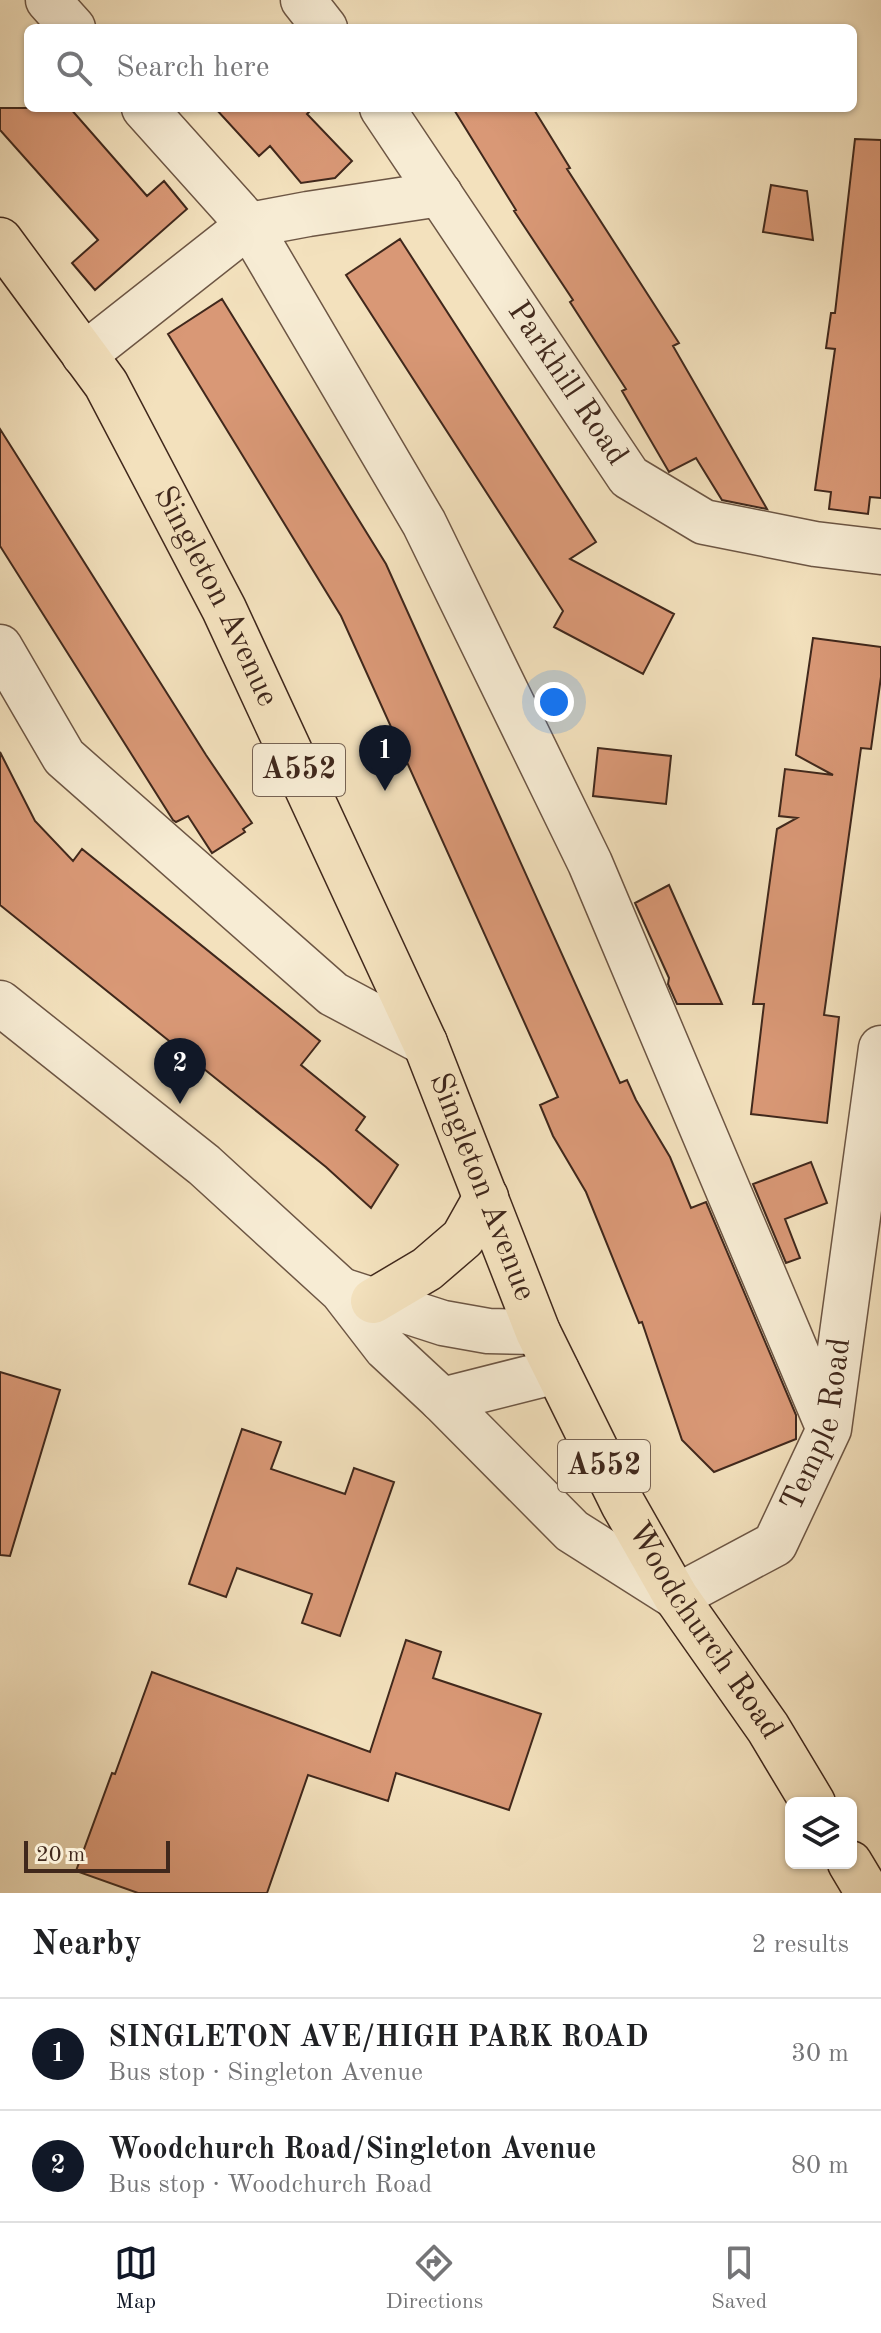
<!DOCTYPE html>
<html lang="en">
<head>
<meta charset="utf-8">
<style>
	:root { --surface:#fff; --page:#f6f6f6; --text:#202124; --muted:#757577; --line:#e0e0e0; --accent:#111827 }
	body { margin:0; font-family:"Old Standard TT",serif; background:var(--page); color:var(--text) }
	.controls { position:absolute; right:24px; bottom:24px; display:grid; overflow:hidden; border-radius:12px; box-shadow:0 2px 6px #0004 }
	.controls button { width:72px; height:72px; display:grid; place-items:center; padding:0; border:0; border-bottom:2px solid var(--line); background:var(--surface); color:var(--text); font:40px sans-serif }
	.scale { position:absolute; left:24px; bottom:20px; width:146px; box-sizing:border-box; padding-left:8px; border:4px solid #40281c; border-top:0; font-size:22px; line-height:28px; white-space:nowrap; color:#40281c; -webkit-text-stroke:6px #f7ecd4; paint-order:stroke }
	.you { position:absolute; left:554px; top:702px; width:28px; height:28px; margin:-20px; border:6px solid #fff; border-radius:50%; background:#1a73e8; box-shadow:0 0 0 12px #1a73e833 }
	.badge { display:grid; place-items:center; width:52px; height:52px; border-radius:50%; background:var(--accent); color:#fff; font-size:26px; font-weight:700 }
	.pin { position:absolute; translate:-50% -66px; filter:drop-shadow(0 2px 4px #0008) }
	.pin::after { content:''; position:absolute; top:42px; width:28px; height:24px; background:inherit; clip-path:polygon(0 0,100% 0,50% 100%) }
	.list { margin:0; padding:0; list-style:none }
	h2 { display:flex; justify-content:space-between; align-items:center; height:104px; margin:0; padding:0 32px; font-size:34px }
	h2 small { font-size:26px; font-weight:400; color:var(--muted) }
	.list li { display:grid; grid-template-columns:52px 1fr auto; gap:24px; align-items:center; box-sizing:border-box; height:112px; padding:0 32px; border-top:2px solid var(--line) }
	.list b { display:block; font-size:30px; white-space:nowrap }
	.list p { margin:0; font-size:26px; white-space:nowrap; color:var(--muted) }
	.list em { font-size:26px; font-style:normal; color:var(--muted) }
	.icon { flex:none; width:44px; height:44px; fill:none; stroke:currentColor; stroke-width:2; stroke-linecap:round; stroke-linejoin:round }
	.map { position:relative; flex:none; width:881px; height:1893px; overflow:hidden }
	.search { position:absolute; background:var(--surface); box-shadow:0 2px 6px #0004; left:24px; right:24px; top:24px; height:88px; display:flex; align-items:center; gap:20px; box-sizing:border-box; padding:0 28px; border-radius:12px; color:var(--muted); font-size:30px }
	.sheet { height:328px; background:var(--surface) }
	nav { display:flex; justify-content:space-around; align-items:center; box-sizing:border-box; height:112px; border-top:2px solid var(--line); background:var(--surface); font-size:22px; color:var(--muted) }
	nav a { display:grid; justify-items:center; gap:4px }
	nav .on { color:var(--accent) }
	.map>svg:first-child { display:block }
</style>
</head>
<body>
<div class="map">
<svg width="881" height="1893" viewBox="0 0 881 1893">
	<rect width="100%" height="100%" fill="#f3e1bd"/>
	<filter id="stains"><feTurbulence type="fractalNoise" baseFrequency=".0025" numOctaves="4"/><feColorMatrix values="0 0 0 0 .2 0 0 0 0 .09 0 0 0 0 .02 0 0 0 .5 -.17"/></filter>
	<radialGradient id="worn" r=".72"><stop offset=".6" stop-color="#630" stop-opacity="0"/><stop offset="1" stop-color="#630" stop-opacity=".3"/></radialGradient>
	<path fill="#d99876" stroke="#40281c" stroke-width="2" d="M0,108H70L147,196L164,181L187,209L95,290L72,263L98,240L0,130Z
		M215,108H313L307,114L352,161L335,178L301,183L270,146L259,156Z
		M453,108H533L570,168L567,169L679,343L673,346L767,509L722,500L696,458L669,472L622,391L626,389L570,302L573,300L514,211L516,210Z
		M855,139L881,140V498L870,497L868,514L829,509L831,492L815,490L835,349L826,348L831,313H835Z
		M771,185L807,191L813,240L763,232Z
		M400,239L596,542L570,559L674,614L643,674L554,627L563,611L346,275Z
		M222,299L386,564L620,1083L627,1080L636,1100L670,1157L691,1208L706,1202L796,1415V1439L714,1472L682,1440L642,1322L639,1323L586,1192L553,1136L540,1105L558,1097L341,616L168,334Z
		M0,429L206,755L252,823L243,829L245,832L212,853L188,816L176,822L173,820L0,546Z
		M813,638L881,647V677L871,749L861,748L824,1015L839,1017L827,1123L751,1114L764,1004H753L777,829L797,818L779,816L785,769L833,775L796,755Z
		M598,748L671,756L666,804L593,796Z
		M0,752L35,821L73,861L82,849L320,1041L301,1065L365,1117L356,1130L398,1165L371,1208L326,1167L0,905Z
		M669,885L722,1004H677L668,984L669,978L635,903Z
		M811,1162L827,1203L785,1219L800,1258L786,1263L753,1184Z
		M0,1372L60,1390L10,1556L0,1555Z
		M242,1429L281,1442L271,1469L345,1494L354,1468L394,1482L340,1636L302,1623L312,1594L237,1568L226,1597L189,1584Z
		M406,1640L441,1652L433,1678L541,1714L509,1810L396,1773L388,1801L308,1775L267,1893H138L76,1871L112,1773L115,1774L152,1672L370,1752Z"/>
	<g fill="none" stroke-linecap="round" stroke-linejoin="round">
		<g stroke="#6d5644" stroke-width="47">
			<g id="minor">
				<path d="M48,0L73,28"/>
				<path d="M303,0L325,28"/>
				<path d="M144,108L249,225L424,523L590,863L828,1427"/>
				<path id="s1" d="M382,108L629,477L704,522L815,544L881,552"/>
				<path d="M84,355L249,225L308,214L440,194"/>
				<path d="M0,647L64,757L333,994L425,1043"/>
				<path id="s2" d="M0,1003L204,1165L342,1291L386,1348L442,1400L572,1531L676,1597L775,1544L829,1429L881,1048"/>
				<path d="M344,1291L443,1323L488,1331L538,1332"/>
				<path d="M442,1400L557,1371"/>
			</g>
		</g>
		<g stroke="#40281c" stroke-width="47">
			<g id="highway">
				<path id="s3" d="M0,240L106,384L224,609L425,1043L538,1332L623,1504L676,1597L768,1728L813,1803"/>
				<path d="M373,1301L427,1269L463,1238L486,1197"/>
				<path d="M850,1863L868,1893"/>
			</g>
		</g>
		<use href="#minor" stroke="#f7ecd4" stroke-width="44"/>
		<use href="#highway" stroke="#f3e1bd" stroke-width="44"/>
	</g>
	<g text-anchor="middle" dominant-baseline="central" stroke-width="6" stroke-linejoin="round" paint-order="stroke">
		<g fill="#f7ecd4" stroke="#776353" stroke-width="2">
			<rect x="253" y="744" width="92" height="52" rx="6"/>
			<rect x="558" y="1440" width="92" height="52" rx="6"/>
		</g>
		<g font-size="30" font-weight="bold" fill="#40281c">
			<text x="299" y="770">A552</text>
			<text x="604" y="1466">A552</text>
		</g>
		<g font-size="32" fill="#40281c" stroke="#f7ecd4">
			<text stroke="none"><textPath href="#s1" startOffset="332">Parkhill Road</textPath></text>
			<text stroke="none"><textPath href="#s3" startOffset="418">Singleton Avenue</textPath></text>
			<text stroke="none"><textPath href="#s3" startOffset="1066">Singleton Avenue</textPath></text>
			<text stroke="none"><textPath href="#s2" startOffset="1144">Temple Road</textPath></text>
			<text stroke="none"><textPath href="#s3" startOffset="1564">Woodchurch Road</textPath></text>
		</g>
	</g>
	<rect width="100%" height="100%" filter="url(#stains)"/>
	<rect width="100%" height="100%" fill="url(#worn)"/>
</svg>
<div class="controls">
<button><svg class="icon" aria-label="layers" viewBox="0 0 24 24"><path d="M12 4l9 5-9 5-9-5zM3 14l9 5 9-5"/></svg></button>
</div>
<div class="scale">20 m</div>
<div class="you"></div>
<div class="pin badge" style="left:385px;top:791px">1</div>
<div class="pin badge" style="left:180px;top:1104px">2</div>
<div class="search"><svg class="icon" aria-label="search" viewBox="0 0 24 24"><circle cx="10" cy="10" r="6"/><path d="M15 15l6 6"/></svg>Search here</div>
</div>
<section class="sheet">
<h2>Nearby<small>2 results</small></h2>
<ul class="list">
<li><span class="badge">1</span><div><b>SINGLETON AVE/HIGH PARK ROAD</b><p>Bus stop · Singleton Avenue</p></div><em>30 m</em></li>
<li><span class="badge">2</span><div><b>Woodchurch Road/Singleton Avenue</b><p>Bus stop · Woodchurch Road</p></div><em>80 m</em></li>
</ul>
</section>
<nav>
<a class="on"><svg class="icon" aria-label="map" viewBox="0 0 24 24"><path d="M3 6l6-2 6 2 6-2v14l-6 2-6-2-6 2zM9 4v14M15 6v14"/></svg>Map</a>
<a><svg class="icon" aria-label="directions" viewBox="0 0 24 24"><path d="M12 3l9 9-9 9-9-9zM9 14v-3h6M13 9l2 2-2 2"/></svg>Directions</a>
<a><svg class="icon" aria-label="saved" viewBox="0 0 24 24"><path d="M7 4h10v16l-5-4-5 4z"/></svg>Saved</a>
</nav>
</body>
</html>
